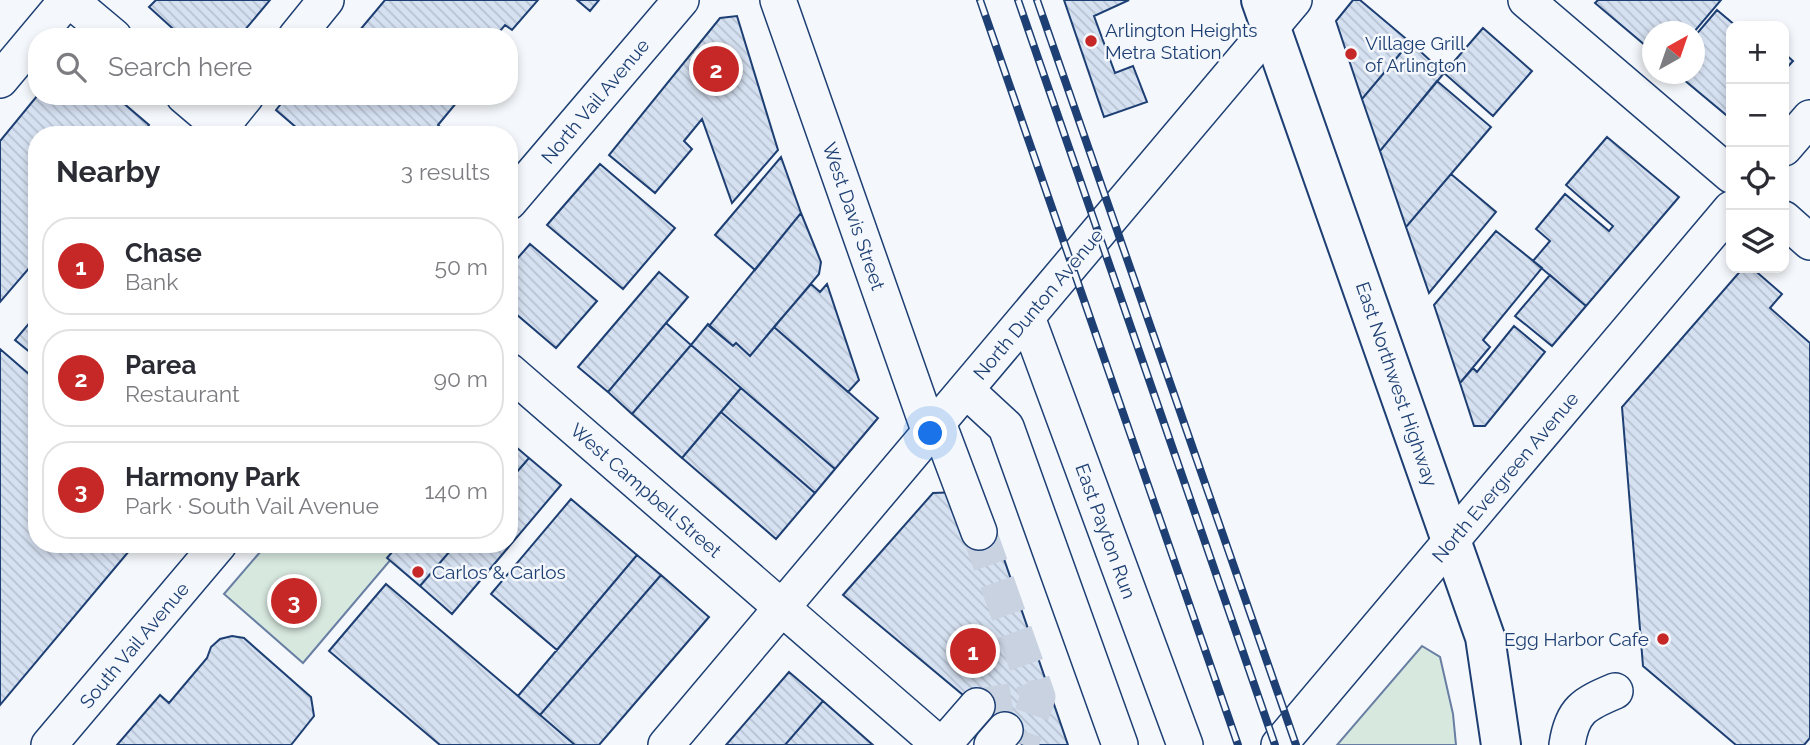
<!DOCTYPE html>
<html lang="en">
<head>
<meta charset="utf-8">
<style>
	:root { --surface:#fff; --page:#f2f2f3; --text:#2b2b33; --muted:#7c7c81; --line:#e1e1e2; --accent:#c62828 }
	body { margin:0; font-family:Raleway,sans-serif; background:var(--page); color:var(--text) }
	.controls { position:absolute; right:21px; top:21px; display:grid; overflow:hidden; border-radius:14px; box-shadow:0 4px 10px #0003 }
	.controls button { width:63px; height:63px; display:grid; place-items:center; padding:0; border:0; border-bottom:2px solid var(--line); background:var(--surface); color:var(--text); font:35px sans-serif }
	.compass { position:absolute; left:1642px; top:21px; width:63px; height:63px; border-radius:50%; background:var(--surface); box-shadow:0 4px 10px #0003; rotate:40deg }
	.you { position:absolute; left:931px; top:434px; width:24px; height:24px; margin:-18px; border:5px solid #fff; border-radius:50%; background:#1a73e8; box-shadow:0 0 0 10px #1a73e833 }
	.badge { display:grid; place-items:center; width:46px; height:46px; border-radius:50%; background:var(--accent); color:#fff; font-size:23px; font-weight:700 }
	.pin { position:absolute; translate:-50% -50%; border:4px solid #fff; box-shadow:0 2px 7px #0006 }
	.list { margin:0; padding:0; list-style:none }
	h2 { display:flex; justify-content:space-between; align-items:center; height:91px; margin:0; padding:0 28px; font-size:30px }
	h2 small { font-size:23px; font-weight:400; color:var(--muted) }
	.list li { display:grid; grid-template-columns:46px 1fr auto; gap:21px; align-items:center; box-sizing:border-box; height:98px; margin:0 14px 14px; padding:0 14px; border:2px solid var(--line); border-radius:28px }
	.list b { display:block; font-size:26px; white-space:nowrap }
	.list p { margin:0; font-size:23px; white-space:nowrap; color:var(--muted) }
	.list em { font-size:23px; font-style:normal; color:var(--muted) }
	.icon { flex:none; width:38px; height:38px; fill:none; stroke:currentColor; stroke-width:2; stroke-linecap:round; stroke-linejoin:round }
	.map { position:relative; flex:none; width:1810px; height:745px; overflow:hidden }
	.search { position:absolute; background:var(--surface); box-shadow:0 4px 10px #0003; left:28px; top:28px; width:490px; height:77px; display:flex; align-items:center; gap:18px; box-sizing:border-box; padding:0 24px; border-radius:28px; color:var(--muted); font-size:26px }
	.panel { position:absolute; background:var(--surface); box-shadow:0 4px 10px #0003; left:28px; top:126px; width:490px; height:427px; border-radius:28px }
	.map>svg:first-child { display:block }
</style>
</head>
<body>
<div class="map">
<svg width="1810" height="745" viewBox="0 0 1810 745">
	<defs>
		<pattern id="building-back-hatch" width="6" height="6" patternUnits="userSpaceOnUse" patternTransform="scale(1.75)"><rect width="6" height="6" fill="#d5e0f0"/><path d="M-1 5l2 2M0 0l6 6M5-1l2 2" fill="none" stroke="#b6c1d1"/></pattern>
	</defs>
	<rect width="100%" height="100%" fill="#f4f7fb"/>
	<path fill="#d7e8df" stroke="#687fa3" stroke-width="2" d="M267,544H404L303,663L224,594Z
		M1422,646L1440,657L1453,714L1456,745H1337Z"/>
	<path fill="url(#building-back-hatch)" stroke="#1d3f73" stroke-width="2" d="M156,0H270L239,37H182L149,7Z
		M385,0H538L512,30L505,25L495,37H354Z
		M577,0H599L590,11Z
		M1064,0H1129L1094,16L1115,73L1133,66L1147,102L1104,117Z
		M1353,0H1360L1410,42L1362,99L1336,21Z
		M1598,0H1721L1694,32H1652V51L1595,3Z
		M1717,10L1736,26H1731V119L1677,74H1694V37Z
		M737,16L778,150L732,203L702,119L684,141L692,149L655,193L609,155L720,18Z
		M1483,28L1532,71L1493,116L1444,73Z
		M1410,42L1444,73L1380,151L1362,99Z
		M1784,53L1793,61L1784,71Z
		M1437,81L1491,127L1406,227L1380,151Z
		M37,96H115L149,125L141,135H37V259L0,302V141Z
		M280,96H462L438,125L449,135H305L276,110L284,100Z
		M1607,137L1679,197L1586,306L1533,261L1550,241L1536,229L1565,194L1609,231L1613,226L1566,185Z
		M781,157L801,213L755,270L715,235Z
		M600,164L675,228L623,289L547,225Z
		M1451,174L1496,212L1429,293L1406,227Z
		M801,213L821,262L819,274L750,356L736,343L733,346L709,326Z
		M1496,231L1542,268L1483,340L1490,347L1460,383L1434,305Z
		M530,244L597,301L556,348L509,308V268Z
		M1743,268H1752L1782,294L1770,308L1810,343V738L1804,745H1736L1643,666L1622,407Z
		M659,272L688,297L608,392L578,367Z
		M1550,275L1586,306L1552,346L1515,316Z
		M811,284L820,292L827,284L859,380L848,392L774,327Z
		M37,314V358L15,340Z
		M666,323L691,345L632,414L608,392Z
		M708,324L733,346L736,343L750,356L774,327L878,418L835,469L691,345Z
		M1514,326L1545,352L1485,426H1474L1460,383L1473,368L1477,372Z
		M691,345L741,388L682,458L632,414Z
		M0,349L37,381V544H135L0,705Z
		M741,388L835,469L815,493L721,412Z
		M721,412L815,493L776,539L682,458Z
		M509,441L529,458L509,481Z
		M529,458L561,485L452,614L420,586L456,544H509V481Z
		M960,492L993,527L1068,745H1023L843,595L933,493Z
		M571,499L637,555L557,650L491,594Z
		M399,544H456L420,586L387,558Z
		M637,555L661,575L540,715L518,696Z
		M661,575L709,617L599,745H575L540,715Z
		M386,584L518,696L575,745H440L362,679L329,651Z
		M232,636L244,638L311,697L314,716L291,745H117L160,695L169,703L207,658L211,647L220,639Z
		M789,672L823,701L785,745H726Z
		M823,701L873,745H785Z"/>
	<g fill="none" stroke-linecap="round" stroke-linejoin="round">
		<path stroke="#c9d2e0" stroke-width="35" stroke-dasharray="35 18" stroke-linecap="butt" d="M979,532L1038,697L1021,744
			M977,706L1038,697"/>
		<g stroke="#1d3f73" stroke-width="38">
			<path id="minor" d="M70,0L114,37
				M778,0L930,433
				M1526,0L1731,175
				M296,37L326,0
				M0,80L67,0
				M184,96L230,135
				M221,127L246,96
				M1784,148L1810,118
				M509,202L681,0
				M1784,219L1810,242
				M1027,317L1185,745
				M509,371L940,745
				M966,390L1006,427L1120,745
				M938,423L979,532
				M49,745L219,544
				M666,745L1294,0
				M943,745L977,706
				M992,745L1005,730
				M1279,745L1731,209
				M1567,745C1572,710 1584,704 1615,691"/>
		</g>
		<g stroke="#1d3f73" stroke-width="42">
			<path id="major" d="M1261,0L1485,637L1501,745"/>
		</g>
		<use href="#minor" stroke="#f4f7fb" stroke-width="35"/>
		<use href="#major" stroke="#f4f7fb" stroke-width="38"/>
		<g stroke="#1d3f73" stroke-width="8">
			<path id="rail" d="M980,0L1238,745
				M1018,0L1275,745
				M1037,0L1296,745"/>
		</g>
		<use href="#rail" stroke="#f4f7fb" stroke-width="5" stroke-dasharray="16" stroke-linecap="butt"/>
	</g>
	<g fill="#c62828" stroke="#f4f7fb" stroke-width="2.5">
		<circle cx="1091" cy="41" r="7"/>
		<circle cx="1351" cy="54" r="7"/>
		<circle cx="418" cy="572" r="7"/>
		<circle cx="1663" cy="639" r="7"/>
	</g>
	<g text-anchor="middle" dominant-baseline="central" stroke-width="5" stroke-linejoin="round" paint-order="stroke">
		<g font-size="19" fill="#1d3f73" stroke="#f4f7fb" text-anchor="start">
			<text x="1105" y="30">Arlington Heights<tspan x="1105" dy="22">Metra Station</tspan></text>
			<text x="1365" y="43">Village Grill<tspan x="1365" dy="22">of Arlington</tspan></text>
			<text x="432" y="572">Carlos &amp; Carlos</text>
			<text x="1649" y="639" text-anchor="end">Egg Harbor Cafe</text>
		</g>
		<g font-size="19" fill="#1d3f73" stroke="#f4f7fb">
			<text transform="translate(595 101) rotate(-50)">North Vail Avenue</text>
			<text transform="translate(854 216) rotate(71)">West Davis Street</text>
			<text transform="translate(1038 304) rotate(-50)">North Dunton Avenue</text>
			<text transform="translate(1397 384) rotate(71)">East Northwest Highway</text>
			<text transform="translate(1505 477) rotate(-50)">North Evergreen Avenue</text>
			<text transform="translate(646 490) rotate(41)">West Campbell Street</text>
			<text transform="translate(1106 531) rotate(70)">East Payton Run</text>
			<text transform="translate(134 645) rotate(-50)">South Vail Avenue</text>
		</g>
	</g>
</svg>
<div class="controls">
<button>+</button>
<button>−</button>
<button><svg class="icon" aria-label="locate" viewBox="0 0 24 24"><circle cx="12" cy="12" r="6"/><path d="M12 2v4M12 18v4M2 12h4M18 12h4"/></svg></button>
<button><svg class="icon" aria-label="layers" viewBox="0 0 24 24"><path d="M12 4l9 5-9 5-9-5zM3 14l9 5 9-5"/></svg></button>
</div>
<svg class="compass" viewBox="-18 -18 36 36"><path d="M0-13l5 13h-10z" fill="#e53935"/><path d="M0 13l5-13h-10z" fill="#7c7c81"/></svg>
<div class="you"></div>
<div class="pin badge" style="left:973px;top:651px">1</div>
<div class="pin badge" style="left:716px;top:69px">2</div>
<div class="pin badge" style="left:294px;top:601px">3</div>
<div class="search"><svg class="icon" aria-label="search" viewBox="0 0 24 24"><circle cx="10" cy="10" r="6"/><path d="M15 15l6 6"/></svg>Search here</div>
<section class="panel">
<h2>Nearby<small>3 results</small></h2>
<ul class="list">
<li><span class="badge">1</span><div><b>Chase</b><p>Bank</p></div><em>50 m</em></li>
<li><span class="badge">2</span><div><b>Parea</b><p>Restaurant</p></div><em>90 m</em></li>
<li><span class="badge">3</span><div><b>Harmony Park</b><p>Park · South Vail Avenue</p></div><em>140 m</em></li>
</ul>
</section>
</div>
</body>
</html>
